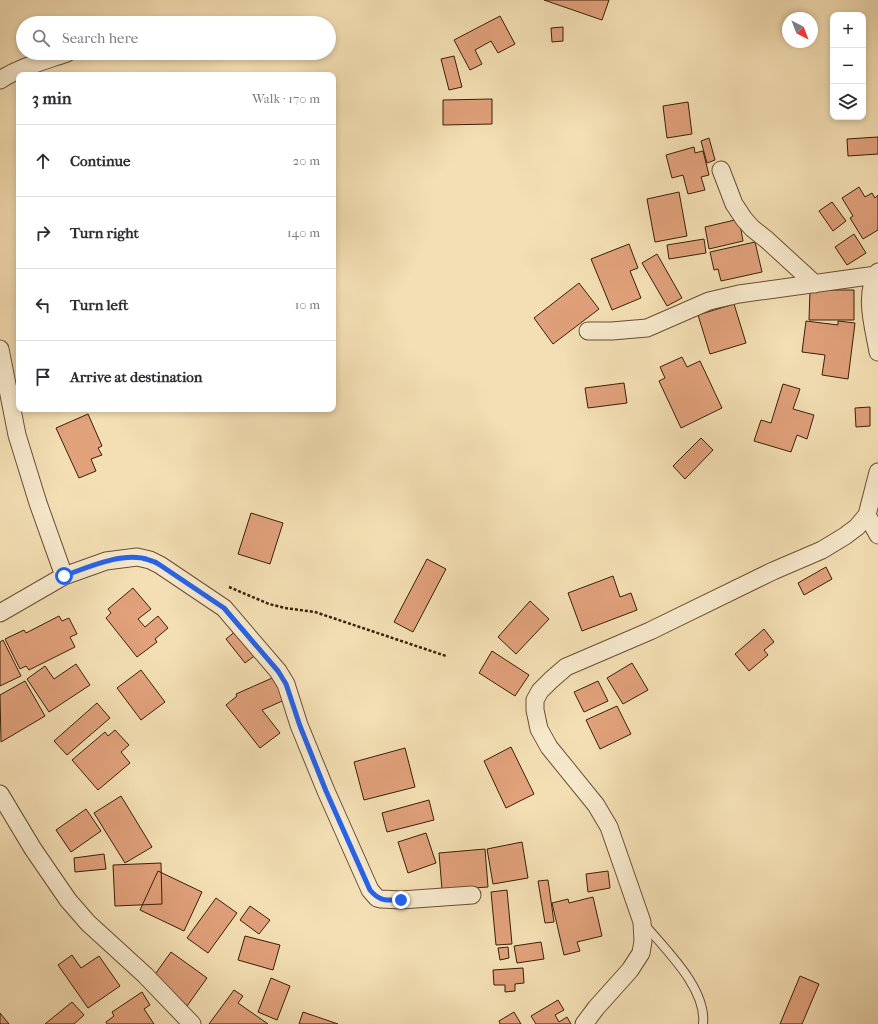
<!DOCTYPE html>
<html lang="en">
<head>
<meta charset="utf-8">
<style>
	:root { --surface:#fff; --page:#f2f2f3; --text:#2b2b33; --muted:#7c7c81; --line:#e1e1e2 }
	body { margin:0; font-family:"IM FELL French Canon",serif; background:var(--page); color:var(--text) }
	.controls { position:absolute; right:12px; top:12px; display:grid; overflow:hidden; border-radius:8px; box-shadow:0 2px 6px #0003 }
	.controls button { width:36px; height:36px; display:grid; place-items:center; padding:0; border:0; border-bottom:1px solid var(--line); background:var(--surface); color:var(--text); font:20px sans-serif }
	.compass { position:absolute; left:782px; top:12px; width:36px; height:36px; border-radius:50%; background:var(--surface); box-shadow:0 2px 6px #0003; rotate:138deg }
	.stop { position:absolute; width:12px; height:12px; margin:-9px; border:3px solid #2563eb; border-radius:50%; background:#fff }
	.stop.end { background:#2563eb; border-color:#fff; box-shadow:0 1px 4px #0008 }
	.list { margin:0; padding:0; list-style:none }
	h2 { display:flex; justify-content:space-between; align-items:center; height:52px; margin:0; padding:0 16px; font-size:17px }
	h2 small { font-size:13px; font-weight:400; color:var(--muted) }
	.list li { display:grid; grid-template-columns:26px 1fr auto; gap:12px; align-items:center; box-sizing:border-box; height:72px; padding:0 16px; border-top:1px solid var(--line) }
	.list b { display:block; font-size:15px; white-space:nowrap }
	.list em { font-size:13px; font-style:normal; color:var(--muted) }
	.icon { flex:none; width:22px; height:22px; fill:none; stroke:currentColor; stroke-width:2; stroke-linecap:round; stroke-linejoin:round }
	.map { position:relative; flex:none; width:878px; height:1024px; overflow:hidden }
	.search { position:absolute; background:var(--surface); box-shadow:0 2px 6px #0003; left:16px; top:16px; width:320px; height:44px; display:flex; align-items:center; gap:10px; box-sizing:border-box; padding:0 14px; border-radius:22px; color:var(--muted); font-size:15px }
	.panel { position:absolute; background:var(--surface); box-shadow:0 2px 6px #0003; left:16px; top:72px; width:320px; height:340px; border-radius:8px }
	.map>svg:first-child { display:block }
</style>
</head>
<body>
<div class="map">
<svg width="878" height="1024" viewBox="0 0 878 1024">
	<rect width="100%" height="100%" fill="#f4dfb4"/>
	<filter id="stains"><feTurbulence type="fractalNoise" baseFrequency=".005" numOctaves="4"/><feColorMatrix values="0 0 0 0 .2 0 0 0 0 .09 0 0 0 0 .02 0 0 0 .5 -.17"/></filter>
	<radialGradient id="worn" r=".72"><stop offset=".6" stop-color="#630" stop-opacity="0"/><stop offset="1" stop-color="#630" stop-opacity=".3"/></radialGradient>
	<path fill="#e1a17b" stroke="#391f06" d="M544,0H609L602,20Z
		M500,16L515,44L498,53L491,41L475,50L482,64L470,70L454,40Z
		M563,27V41L552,42L551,28Z
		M454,56L462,87L449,90L441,59Z
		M492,99V124L443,125V100Z
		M688,102L692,134L667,138L663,106Z
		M878,137V154L848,156L847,139Z
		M709,138L715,160L707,163L701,141Z
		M694,147L695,153L703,151L709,175L701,177L705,190L688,194L683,175L672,178L666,155Z
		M859,187L865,197L872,193L875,198L878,195V230L863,239L850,218L853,216L842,198Z
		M679,192L687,236L655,242L647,199Z
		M832,202L846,221L833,231L819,211Z
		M739,219L743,241L709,249L705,227Z
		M854,234L866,253L847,265L835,247Z
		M704,239L706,253L669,259L667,245Z
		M755,242L762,272L721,281L718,269L714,270L710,252Z
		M629,244L638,268L630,271L641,298L612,310L591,259Z
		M657,254L682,298L667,306L642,263Z
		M579,283L599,309L553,344L534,318Z
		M810,290H854V320H809Z
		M734,304L746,343L710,354L698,315Z
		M806,321L838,325V321L855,323L848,379L822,375L825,355L802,352Z
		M682,357L687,367L700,361L722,408L681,428L659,381L665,378L660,367Z
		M624,383L627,403L588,408L585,388Z
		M783,384L800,389L793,409L814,415L807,439L797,435L791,452L754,441L761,420L771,423Z
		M870,407V426L856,427L855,408Z
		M88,414L102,446L98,448L102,455L91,459L96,471L79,478L56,428Z
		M701,438L713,450L685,479L673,466Z
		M251,513L283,523L270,564L238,554Z
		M427,559L446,569L413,632L394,622Z
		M826,567L832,579L804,595L798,583Z
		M613,576L620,597L631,593L637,610L582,631L568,593Z
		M133,588L151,609L138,619L145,627L158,616L168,628L155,639L157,642L137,657L106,618L111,613L108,609Z
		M530,601L549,619L516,654L498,637Z
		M59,616L62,621L69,618L77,634L70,637L75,647L29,670L26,666L20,669L5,639L24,630L26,633Z
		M764,629L774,642L764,650L768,655L749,671L735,654Z
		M237,630L257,654L245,663L226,639Z
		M3,640L21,676L0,686V642Z
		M492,651L529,675L515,696L479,673Z
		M632,663L648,690L623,704L607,678Z
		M76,664L90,685L49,712L27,679L45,666L54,679Z
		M141,670L165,702L141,720L117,688Z
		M279,675L289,698L262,710L280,733L260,748L226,705L237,696L236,694Z
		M25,681L45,716L1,742L0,695Z
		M598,681L608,701L584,712L574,692Z
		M97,703L110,718L67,755L54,741Z
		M617,706L631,734L600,749L586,720Z
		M115,730L129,745L121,752L130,763L98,790L72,760L105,732L108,736Z
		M511,747L534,794L506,808L484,761Z
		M405,748L415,787L364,800L354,762Z
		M121,796L152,847L125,863L94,813Z
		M429,800L434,820L387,832L382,813Z
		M86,809L101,831L71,852L56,830Z
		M426,833L436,863L408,873L398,842Z
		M522,842L528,878L493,884L487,849Z
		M485,849L488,887L442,890L439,853Z
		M104,854L106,869L75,872L74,858Z
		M161,863L162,904L115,906L113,865Z
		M158,871L202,892L184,931L140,910Z
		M608,871L610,888L588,892L586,874Z
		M548,880L554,922L545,923L538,881Z
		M507,890L512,944L496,945L491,892Z
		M593,897L602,936L577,942L580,951L564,955L552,903L568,899L569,903Z
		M216,898L237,913L208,953L187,938Z
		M250,906L270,920L259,934L240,920Z
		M245,936L280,945L273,970L238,960Z
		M541,942L544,959L517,963L514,946Z
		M508,947L509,958L500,960L498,948Z
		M171,952L207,978L187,1006L151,980Z
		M72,955L81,968L99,956L120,986L88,1008L58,965Z
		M523,968L524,983L515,984V991L505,992V985H494L493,970Z
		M800,976L819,984L802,1024H780Z
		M271,978L290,986L277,1020L258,1012Z
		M234,990L243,996L238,1003L268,1024H209Z
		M142,992L150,1005L144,1009L154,1024H107L106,1022L114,1016L112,1012Z
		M558,1000L564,1010L555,1015L559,1022L567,1017L571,1024H536L531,1016Z
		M72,1002L84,1015L74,1024H45Z
		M303,1012L338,1024H299Z
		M514,1012L521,1024H500L499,1021Z
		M0,1013L9,1024H0Z"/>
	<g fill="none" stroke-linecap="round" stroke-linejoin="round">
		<g stroke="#684f32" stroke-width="10">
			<path id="service" d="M645,925C666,950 707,989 703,1024"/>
		</g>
		<g stroke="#684f32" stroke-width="19">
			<path id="minor" d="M0,80C20,67 44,61 67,53
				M721,170L734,204L744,219L752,228L767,240L815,284
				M878,272C863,294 874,328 878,352
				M588,331H612L647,328L709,301L739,294L876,275
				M0,349L17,435L38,503L64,576
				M867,515L878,535
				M0,613L64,576L106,561L137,557L150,560L160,565L224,608L278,671L286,684L299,725L326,791L370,890L377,898L381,899L401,900L472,895
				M0,794L33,849L68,900L88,923L145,975L192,1024
				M584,1024L596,1008L630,970L641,953L643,941L642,922L609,827L596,805L549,747L539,729L535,710V700L540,691L551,680L566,667L650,631L773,571L822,550L845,536L857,527L867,515L878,472"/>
		</g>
		<path stroke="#391f06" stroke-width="2.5" stroke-dasharray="3 2" stroke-linecap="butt" d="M229,587L269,604L285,608L315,612L446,656"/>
		<use href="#service" stroke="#f8eace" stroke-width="8"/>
		<use href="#minor" stroke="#f8eace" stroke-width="17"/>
	</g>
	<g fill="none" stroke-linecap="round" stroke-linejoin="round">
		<path stroke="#2563eb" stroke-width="5" d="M64,576C88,567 124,551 149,560C153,561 157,563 160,565L224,608L278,671L286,684L300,726L326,791L370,890C380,902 387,900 401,900"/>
	</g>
	<rect width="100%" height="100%" filter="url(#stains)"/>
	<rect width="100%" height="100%" fill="url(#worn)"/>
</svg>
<div class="controls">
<button>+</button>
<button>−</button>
<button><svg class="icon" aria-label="layers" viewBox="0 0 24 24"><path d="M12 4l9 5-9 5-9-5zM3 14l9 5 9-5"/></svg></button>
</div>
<svg class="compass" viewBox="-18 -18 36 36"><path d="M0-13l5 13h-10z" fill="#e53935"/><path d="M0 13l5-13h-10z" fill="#7c7c81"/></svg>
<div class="stop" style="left:64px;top:576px"></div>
<div class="stop end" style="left:401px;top:900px"></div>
<div class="search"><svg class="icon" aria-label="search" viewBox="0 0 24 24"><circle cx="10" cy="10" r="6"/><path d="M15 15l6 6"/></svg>Search here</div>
<section class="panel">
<h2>3 min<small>Walk · 170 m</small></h2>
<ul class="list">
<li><svg class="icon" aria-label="ahead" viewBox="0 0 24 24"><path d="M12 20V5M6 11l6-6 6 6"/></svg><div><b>Continue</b></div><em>20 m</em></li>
<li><svg class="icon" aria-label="right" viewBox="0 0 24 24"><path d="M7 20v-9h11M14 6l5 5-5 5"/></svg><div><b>Turn right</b></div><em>140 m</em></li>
<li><svg class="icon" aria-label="left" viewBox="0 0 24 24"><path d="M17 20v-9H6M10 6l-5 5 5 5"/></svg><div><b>Turn left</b></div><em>10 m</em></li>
<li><svg class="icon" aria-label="arrive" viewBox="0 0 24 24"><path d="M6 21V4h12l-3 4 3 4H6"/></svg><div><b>Arrive at destination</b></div></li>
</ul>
</section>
</div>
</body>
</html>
